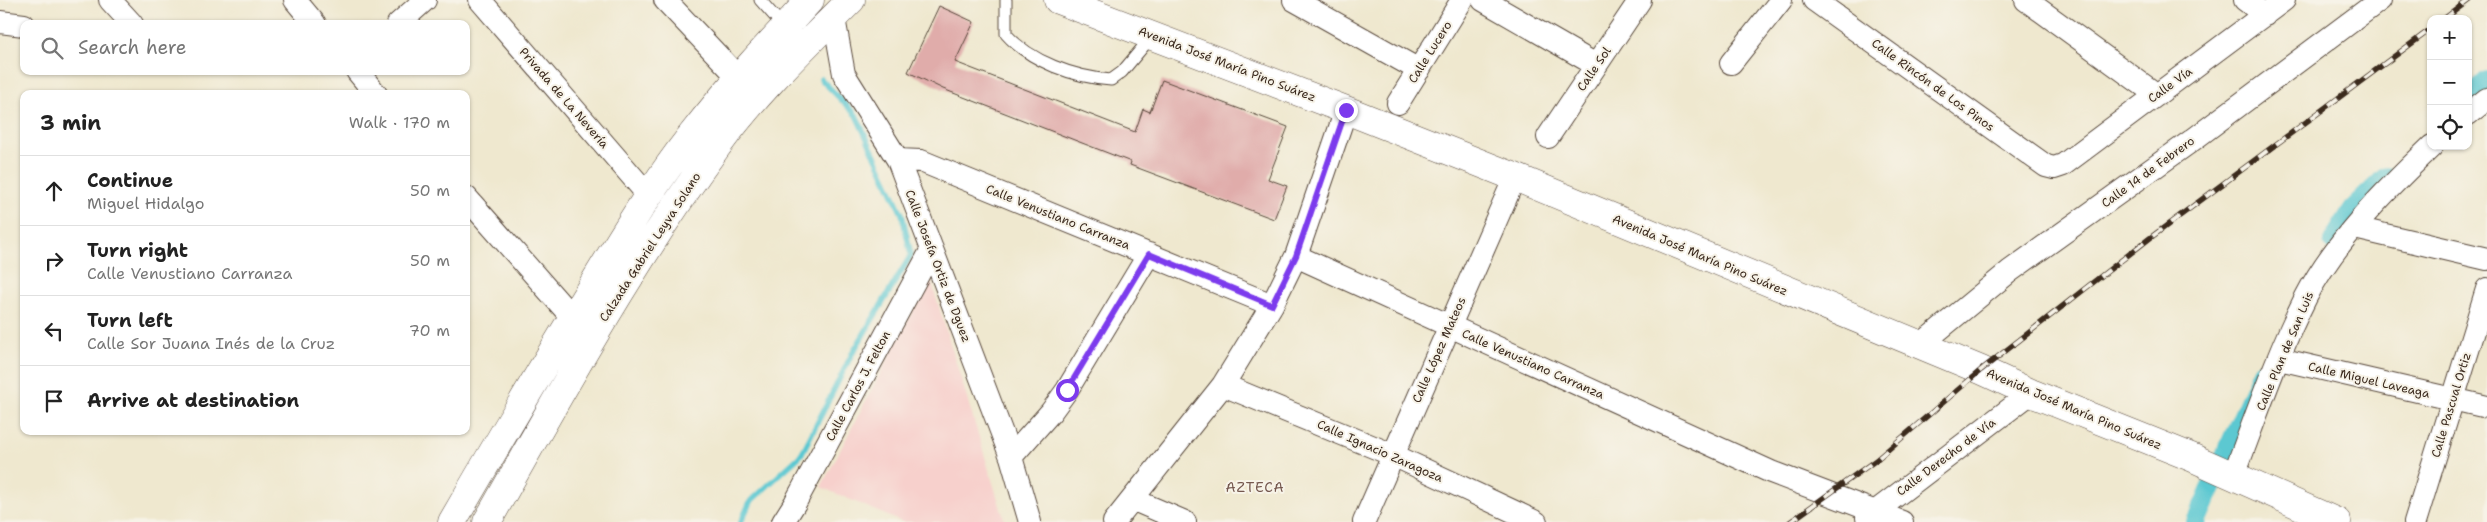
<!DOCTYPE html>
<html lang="en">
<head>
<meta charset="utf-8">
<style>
	:root { --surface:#fff; --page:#f2f2f2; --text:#222; --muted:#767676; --line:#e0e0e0 }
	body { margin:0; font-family:"Shantell Sans",sans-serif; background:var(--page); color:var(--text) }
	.controls { position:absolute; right:15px; top:15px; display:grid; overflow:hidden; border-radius:10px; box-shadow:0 1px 4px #0004 }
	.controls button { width:45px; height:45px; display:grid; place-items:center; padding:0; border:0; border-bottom:1px solid var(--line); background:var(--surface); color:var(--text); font:25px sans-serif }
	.stop { position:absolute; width:15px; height:15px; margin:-11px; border:4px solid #7c3aed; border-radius:50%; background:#fff }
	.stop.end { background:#7c3aed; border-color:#fff; box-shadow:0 1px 5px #0008 }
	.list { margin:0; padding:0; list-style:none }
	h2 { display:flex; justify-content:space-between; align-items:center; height:65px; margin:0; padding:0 20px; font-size:21px }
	h2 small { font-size:16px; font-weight:400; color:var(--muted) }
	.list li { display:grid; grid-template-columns:32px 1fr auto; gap:15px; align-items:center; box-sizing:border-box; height:70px; padding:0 20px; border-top:1px solid var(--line) }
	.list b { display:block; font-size:19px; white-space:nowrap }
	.list p { margin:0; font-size:16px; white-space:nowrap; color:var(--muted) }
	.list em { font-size:16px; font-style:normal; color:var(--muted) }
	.icon { flex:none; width:28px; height:28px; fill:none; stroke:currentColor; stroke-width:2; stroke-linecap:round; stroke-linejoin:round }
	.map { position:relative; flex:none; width:2487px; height:522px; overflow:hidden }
	.search { position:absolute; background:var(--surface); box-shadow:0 1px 4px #0004; left:20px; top:20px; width:450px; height:55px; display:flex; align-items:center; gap:12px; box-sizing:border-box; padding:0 18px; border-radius:10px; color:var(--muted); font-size:19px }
	.panel { position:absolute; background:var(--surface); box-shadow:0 1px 4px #0004; left:20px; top:90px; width:450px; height:345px; border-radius:10px }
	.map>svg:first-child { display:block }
</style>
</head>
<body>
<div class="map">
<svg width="2487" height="522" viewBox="0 0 2487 522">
	<rect width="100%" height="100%" fill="#f7f3e8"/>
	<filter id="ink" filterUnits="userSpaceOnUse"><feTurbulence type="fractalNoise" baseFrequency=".02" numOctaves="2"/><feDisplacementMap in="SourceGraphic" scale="10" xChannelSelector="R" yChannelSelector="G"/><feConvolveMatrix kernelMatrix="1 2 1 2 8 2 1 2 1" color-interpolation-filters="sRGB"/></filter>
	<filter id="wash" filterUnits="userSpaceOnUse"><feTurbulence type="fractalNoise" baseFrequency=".0096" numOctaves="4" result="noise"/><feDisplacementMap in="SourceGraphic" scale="20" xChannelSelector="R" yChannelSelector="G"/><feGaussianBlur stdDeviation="1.12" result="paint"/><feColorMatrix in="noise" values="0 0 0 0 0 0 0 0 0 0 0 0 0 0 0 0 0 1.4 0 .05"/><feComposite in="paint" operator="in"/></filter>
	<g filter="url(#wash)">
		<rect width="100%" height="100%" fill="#efe8cf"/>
		<path fill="#f7d0cc" d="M930,278L1005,522H902L821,487Z"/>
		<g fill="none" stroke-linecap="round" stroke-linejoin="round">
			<path stroke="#5bc8d1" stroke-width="5.5" d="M741,522L750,502L801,455L852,354L911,255L902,214L856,115L821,79"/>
			<path stroke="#5bc8d1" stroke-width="20" d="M2468,99L2487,81
				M2333,241L2353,209L2386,177
				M2196,522L2262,372"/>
		</g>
		<g id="blocks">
			<path fill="#e0acaa" d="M939,6L974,22L955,62L1135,132L1143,109L1150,112L1162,80L1288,127L1268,179L1287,186L1274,219L1130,165L1131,162L943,89L908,72Z"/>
		</g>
	</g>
	<g filter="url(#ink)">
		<use href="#blocks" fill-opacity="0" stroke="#564639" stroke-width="1"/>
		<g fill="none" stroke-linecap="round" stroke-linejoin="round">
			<g stroke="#564639" stroke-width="13">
				<path id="service" d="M760,0L784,27
					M1006,0V34C1031,62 1074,77 1111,80L1122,72L1153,35"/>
			</g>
			<g stroke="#564639" stroke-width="24">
				<path id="minor" d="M110,0L132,24
					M295,0L315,24
					M480,0L649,196
					M665,0L738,77
					M1294,0L1419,70
					M1483,0L1596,65
					M1814,0L2046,166L2054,168L2063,165L2284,0
					M2026,0L2157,95
					M2245,0L2265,15
					M834,18L844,74L898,160L1011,457L1030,522
					M0,22L24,25
					M398,24L425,0
					M1731,63L1781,0
					M357,71L376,94
					M1398,103L1462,0
					M2468,114L2487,99
					M1548,137L1640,0
					M898,160L921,161L1272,305
					M466,197L584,331
					M2355,228L2487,259
					M1296,256L1771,472L1902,522
					M1919,346L2010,271L2194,139L2380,0
					M2279,359L2487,407
					M1223,385L1393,455L1536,522
					M1011,457L1051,412L1067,390L1149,254
					M2233,477C2256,417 2277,354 2306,297C2334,242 2387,189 2432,146
					M1134,500L1185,522
					M1867,518L2031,393
					M783,522L795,503L932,249
					M1114,522L1223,385L1272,305L1296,256L1346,110
					M1364,522L1515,177
					M2415,522L2487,289"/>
			</g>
			<g stroke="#564639" stroke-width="29">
				<path id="tertiary" d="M1058,0L1346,110L1515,177L1981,370L2031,393L2191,457L2337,522"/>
			</g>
			<g stroke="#564639" stroke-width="29">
				<path id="primary" d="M452,522C499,441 546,361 595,281C625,232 655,182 691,136C728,88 769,44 810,0
					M487,522C559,395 630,266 716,148C755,94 804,47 851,0"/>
			</g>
			<use href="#service" stroke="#fff" stroke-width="11"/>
			<use href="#minor" stroke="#fff" stroke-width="22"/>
			<use href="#tertiary" stroke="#fff" stroke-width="28"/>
			<use href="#primary" stroke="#fff" stroke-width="28"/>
			<g stroke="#3b2a1e" stroke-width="5.5">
				<path id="rail" d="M2444,19L2469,0
					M1790,522L1876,460L1981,370L2150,238L2431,29"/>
			</g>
			<use href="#rail" stroke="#f7f3e8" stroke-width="4" stroke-dasharray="11" stroke-linecap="butt"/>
		</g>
	</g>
	<g fill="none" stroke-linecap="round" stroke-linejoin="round" filter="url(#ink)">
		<path stroke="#7c3aed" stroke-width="6" d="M1067,390L1149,254L1272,305L1296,256L1346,110"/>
	</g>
	<g text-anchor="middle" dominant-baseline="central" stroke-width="4" stroke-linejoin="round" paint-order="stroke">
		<g font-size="12" fill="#3b2a1e" stroke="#f7f3e8">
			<text transform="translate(1430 52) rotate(-58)">Calle Lucero</text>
			<text transform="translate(1227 64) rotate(21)">Avenida José María Pino Suárez</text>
			<text transform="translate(1594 69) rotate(-56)">Calle Sol</text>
			<text transform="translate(1933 85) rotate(36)">Calle Rincón de Los Pinos</text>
			<text transform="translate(2170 85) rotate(-36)">Calle Vía</text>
			<text transform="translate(564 98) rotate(49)">Privada de La Nevería</text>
			<text transform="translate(2148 172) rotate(-36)">Calle 14 de Febrero</text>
			<text transform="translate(1058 217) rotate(22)">Calle Venustiano Carranza</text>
			<text transform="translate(650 247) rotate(-57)">Calzada Gabriel Leyva Solano</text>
			<text transform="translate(1700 255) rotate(23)">Avenida José María Pino Suárez</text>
			<text transform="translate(938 266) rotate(69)">Calle Josefa Ortiz de Dguez</text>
			<text transform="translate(1439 350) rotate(-66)">Calle López Mateos</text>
			<text transform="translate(2285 351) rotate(-67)">Calle Plan de San Luis</text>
			<text transform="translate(1533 364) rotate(24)">Calle Venustiano Carranza</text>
			<text transform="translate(2369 380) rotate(13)">Calle Miguel Laveaga</text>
			<text transform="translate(858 386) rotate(-62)">Calle Carlos J. Felton</text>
			<text transform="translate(2451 405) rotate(-73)">Calle Pascual Ortiz</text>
			<text transform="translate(2074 409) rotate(23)">Avenida José María Pino Suárez</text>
			<text transform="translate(1380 451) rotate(24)">Calle Ignacio Zaragoza</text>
			<text transform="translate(1946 457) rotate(-37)">Calle Derecho de Vía</text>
		</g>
		<g font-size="14" letter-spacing="1" fill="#75584f" stroke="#f7f3e8">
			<text x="1255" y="487">AZTECA</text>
		</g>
	</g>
</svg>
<div class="controls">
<button>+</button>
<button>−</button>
<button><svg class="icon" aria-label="locate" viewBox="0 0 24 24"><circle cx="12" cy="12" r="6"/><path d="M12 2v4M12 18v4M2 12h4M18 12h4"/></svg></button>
</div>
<div class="stop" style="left:1067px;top:390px"></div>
<div class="stop end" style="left:1346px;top:110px"></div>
<div class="search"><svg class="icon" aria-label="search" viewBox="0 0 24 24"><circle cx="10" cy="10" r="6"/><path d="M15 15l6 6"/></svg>Search here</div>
<section class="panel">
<h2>3 min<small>Walk · 170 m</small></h2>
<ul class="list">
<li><svg class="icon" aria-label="ahead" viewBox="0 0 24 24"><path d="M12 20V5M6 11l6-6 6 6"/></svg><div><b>Continue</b><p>Miguel Hidalgo</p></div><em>50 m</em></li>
<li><svg class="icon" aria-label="right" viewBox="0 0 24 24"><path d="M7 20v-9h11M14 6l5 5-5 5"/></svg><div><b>Turn right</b><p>Calle Venustiano Carranza</p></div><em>50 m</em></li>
<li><svg class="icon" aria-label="left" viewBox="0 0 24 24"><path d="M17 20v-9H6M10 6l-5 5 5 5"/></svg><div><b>Turn left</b><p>Calle Sor Juana Inés de la Cruz</p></div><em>70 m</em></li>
<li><svg class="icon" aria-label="arrive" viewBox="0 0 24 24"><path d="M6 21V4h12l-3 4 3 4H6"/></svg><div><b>Arrive at destination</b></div></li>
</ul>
</section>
</div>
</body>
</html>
